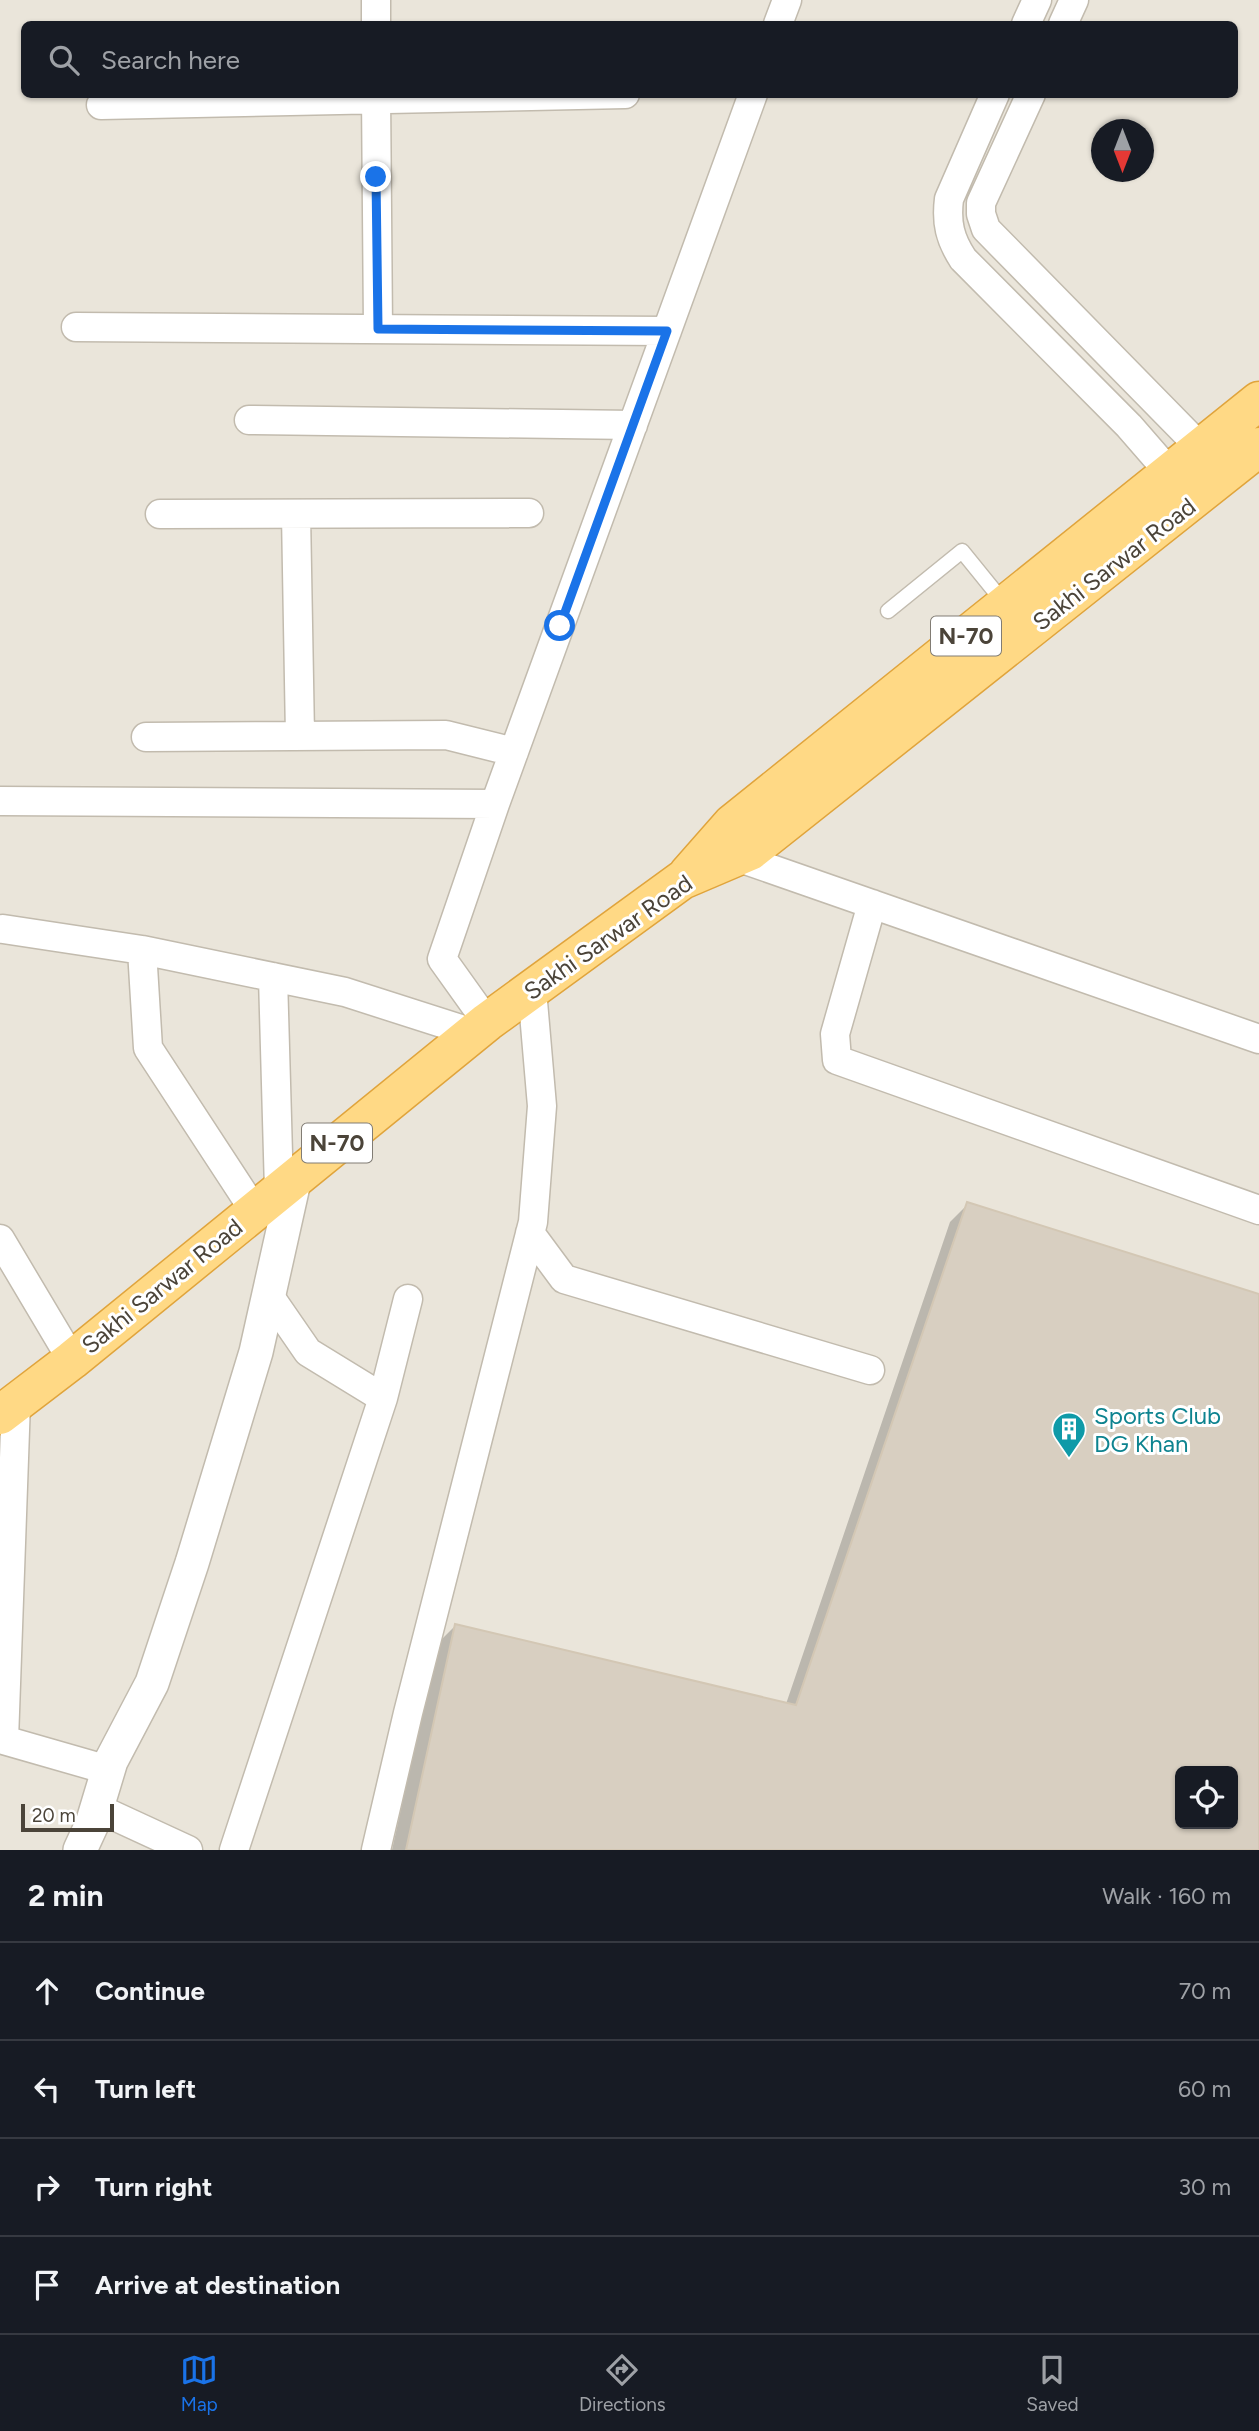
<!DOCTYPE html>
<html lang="en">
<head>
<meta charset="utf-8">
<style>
	:root { --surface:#171b24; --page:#20242c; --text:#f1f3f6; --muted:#9ea1a6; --line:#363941; --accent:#1a73e8 }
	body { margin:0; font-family:Figtree,sans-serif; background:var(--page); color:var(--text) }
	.controls { position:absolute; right:21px; bottom:21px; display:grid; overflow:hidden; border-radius:10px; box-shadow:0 2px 5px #0004 }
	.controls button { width:63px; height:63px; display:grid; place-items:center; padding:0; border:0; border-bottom:2px solid var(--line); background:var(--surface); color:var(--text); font:35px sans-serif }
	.compass { position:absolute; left:1091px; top:119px; width:63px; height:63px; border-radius:50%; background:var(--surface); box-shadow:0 2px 5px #0004; rotate:180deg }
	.scale { position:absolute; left:21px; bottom:18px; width:93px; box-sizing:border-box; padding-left:7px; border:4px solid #4b4439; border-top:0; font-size:19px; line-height:24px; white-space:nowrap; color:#4b4439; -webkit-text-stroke:5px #fff; paint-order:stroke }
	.stop { position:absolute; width:21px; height:21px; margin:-16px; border:5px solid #1a73e8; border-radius:50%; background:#fff }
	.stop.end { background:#1a73e8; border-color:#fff; box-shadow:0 2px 7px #0008 }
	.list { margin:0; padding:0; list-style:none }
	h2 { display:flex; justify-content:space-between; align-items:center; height:91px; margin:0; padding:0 28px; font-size:30px }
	h2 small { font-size:23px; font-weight:400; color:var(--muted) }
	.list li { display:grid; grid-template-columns:46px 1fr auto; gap:21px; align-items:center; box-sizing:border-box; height:98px; padding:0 28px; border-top:2px solid var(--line) }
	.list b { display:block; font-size:26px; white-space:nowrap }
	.list em { font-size:23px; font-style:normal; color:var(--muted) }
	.icon { flex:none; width:38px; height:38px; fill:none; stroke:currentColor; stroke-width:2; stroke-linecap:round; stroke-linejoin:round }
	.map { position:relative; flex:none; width:1259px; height:1850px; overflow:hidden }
	.search { position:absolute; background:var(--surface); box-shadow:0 2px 5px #0004; left:21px; right:21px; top:21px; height:77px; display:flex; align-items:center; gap:18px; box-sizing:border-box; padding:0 24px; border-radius:10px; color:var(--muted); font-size:26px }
	.sheet { height:483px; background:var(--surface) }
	nav { display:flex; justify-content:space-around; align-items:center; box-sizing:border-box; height:98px; border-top:2px solid var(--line); background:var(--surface); font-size:19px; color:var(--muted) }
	nav a { display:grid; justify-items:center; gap:4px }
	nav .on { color:var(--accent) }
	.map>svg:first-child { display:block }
</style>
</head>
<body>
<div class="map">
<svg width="1259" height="1850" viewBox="0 0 1259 1850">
	<rect width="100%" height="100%" fill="#f6f3ec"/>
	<path fill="#eae5da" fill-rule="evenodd" d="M0,0H1259V1850H0ZM24,24H1234V94H24ZM1102,130H1144V172H1102ZM1180,1771H1233V1824H1180Z"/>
	<path fill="#0003" fill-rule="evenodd" d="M968,1204L1259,1296V1850H392L437,1644L455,1626L786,1704L950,1222ZM1180,1771H1233V1824H1180Z"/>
	<path fill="#d8cfc1" stroke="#d3c7b4" stroke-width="2" fill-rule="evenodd" d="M967,1202L1259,1294V1850H406L455,1624L796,1705ZM1180,1771H1233V1824H1180Z"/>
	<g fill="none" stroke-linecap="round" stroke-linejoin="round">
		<g stroke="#c2bbae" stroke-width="17">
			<path id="service" d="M888,611L962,551L1005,604"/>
		</g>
		<g stroke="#c2bbae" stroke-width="31">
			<path id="minor" d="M376,24V0
				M778,24L787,0
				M1026,24L1037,0
				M1063,24L1074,0
				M376,94L378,329
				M995,94L949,199C946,223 950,239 963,259L1129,426L1169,472
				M1031,94L981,203V214L986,229L1201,448
				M101,105L625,94
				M76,327L667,331
				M249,420L633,425
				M160,514L529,513
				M296,514L300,736
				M146,737L446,735L514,752
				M0,801L495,804
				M737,857L1259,1039
				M872,904L835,1034L837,1060L1259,1210
				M3,929L142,950L345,992L473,1033
				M142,950L148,1048L254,1210
				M273,977L279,1190
				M487,1022L442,959L495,804L753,94
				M530,1233L564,1279L870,1370
				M0,1239L72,1360
				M268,1294L308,1352L383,1398
				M0,1739L108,1770
				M4,1740L16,1402
				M97,1808L188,1850
				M234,1850L383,1398L408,1299
				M376,1850L408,1713L533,1222L542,1106L532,990"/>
		</g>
		<g stroke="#c2bbae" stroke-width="36">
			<path id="tertiary" d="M80,1850L92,1824L111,1761L152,1683L192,1563L256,1352L295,1177"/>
		</g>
		<g stroke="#e0a43c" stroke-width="41">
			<path id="trunk" d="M688,874L732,824L1259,401
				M0,1415L72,1360L487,1022L682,880L750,851L1259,447"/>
		</g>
		<use href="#service" stroke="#fff" stroke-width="14"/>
		<use href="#minor" stroke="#fff" stroke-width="28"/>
		<use href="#tertiary" stroke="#fff" stroke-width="33"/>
		<use href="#trunk" stroke="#ffd985" stroke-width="38"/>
	</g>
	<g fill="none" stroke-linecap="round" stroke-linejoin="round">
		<path stroke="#1a73e8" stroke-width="9" d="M376,177L378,329L667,331L560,626"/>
	</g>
	<defs>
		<g id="building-pin" transform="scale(1.75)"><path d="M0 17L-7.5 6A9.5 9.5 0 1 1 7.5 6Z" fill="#0f9aa8" stroke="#fff"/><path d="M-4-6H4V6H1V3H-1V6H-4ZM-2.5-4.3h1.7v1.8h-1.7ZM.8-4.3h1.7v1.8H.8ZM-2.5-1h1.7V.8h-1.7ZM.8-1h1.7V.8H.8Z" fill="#fff"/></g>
	</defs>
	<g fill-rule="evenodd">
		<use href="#building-pin" x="1069" y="1429"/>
	</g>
	<g text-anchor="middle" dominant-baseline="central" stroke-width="6" stroke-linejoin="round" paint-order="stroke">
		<g fill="#fff" stroke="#817c74" stroke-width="2">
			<rect x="931" y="616.5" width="70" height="39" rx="5"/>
			<rect x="302" y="1123.5" width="70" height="39" rx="5"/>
		</g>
		<g font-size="23" font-weight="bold" fill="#4b4439">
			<text x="966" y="636">N-70</text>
			<text x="337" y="1143">N-70</text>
		</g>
		<g font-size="24" fill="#4b4439" stroke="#fff">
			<text transform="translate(1114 564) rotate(-38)">Sakhi Sarwar Road</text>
			<text transform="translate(608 937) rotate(-35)">Sakhi Sarwar Road</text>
			<text transform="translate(162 1286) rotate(-39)">Sakhi Sarwar Road</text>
		</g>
		<g font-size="24" fill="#0d838f" stroke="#fff" text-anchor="start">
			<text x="1094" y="1415">Sports Club<tspan x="1094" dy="28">DG Khan</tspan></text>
		</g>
	</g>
</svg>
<div class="controls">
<button><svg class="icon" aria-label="locate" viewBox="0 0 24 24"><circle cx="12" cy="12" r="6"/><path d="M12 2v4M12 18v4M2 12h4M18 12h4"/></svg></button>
</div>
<svg class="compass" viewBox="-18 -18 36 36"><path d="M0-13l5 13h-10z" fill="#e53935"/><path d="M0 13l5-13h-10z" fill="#9ea1a6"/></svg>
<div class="scale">20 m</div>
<div class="stop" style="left:560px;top:626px"></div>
<div class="stop end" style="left:376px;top:177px"></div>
<div class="search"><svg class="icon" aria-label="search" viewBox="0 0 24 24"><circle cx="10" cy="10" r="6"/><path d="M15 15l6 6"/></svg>Search here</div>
</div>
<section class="sheet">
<h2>2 min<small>Walk · 160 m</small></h2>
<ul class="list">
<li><svg class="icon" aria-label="ahead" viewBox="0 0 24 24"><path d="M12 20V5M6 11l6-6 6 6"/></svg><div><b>Continue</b></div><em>70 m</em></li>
<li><svg class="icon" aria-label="left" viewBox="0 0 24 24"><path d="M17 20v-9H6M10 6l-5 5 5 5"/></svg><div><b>Turn left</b></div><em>60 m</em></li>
<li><svg class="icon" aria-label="right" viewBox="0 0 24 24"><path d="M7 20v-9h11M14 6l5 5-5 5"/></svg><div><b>Turn right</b></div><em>30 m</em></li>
<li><svg class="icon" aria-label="arrive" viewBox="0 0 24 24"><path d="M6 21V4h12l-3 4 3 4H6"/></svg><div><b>Arrive at destination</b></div></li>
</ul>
</section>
<nav>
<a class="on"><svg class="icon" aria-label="map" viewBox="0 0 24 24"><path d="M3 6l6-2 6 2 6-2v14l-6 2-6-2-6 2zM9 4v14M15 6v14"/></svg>Map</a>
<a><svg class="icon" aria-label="directions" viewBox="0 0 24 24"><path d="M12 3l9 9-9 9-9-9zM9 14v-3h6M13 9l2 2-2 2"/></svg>Directions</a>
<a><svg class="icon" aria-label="saved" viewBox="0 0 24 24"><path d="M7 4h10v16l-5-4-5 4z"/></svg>Saved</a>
</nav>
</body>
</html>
